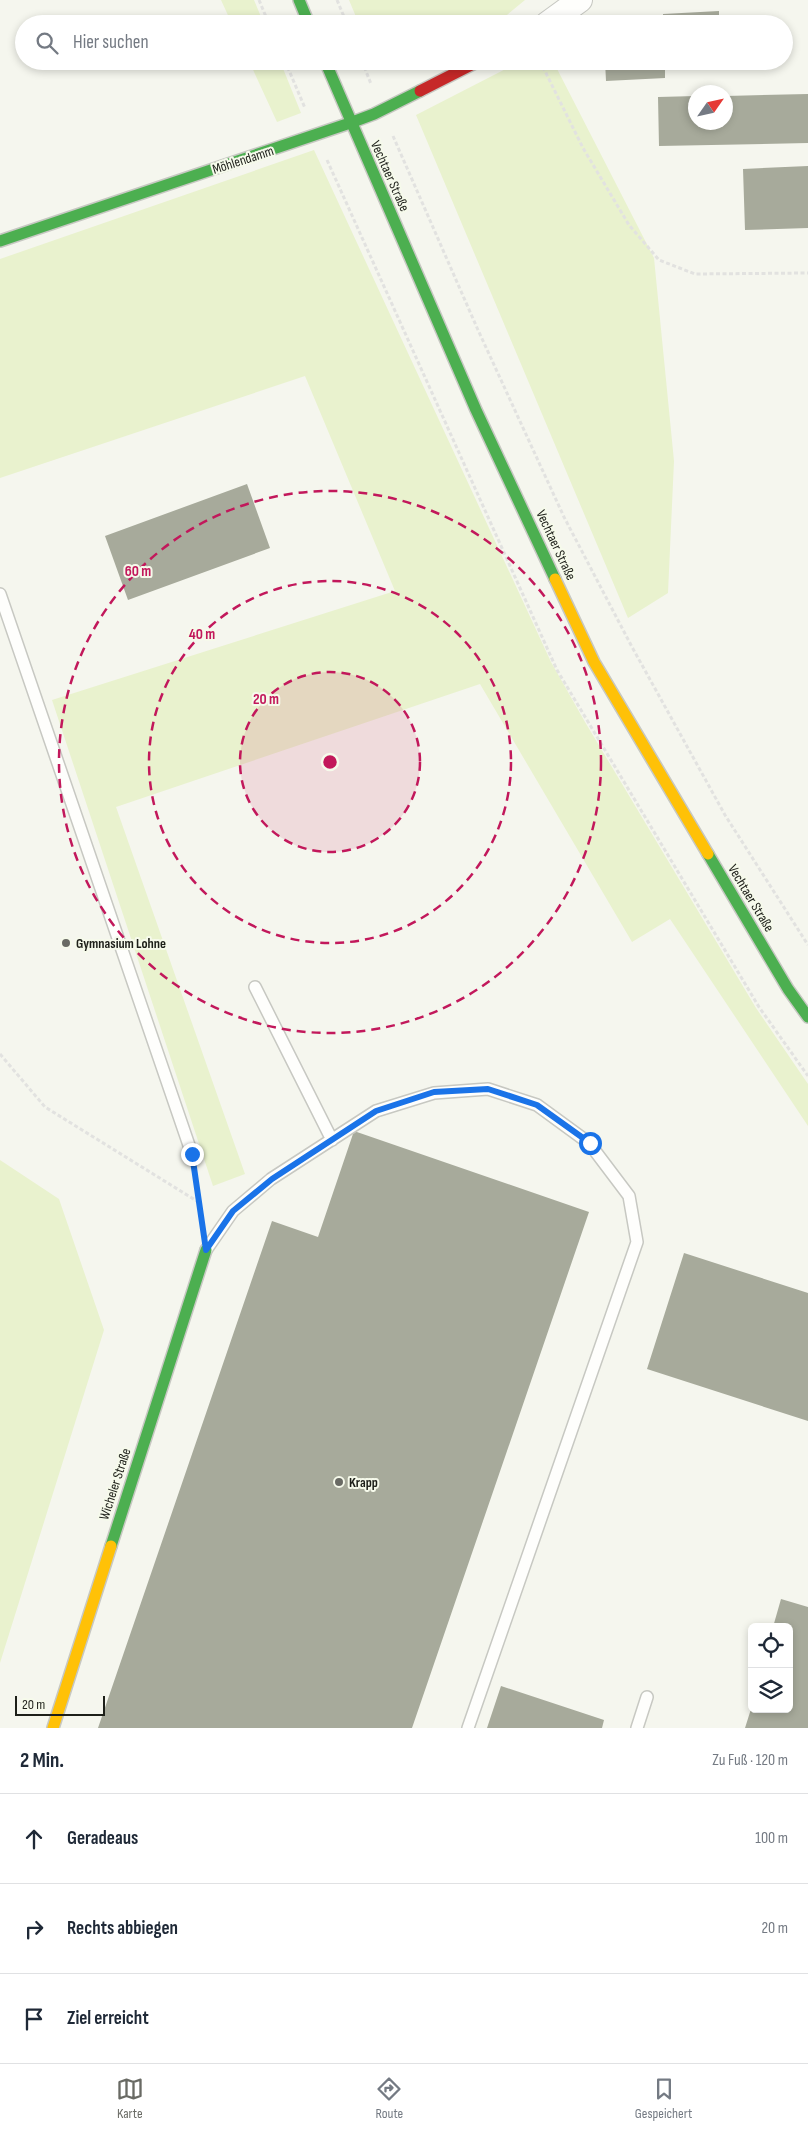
<!DOCTYPE html>
<html lang="de">
<head>
<meta charset="utf-8">
<style>
	:root { --surface:#fff; --page:#f6f6f7; --text:#1f2937; --muted:#747a83; --line:#e0e1e3; --accent:#696a64 }
	body { margin:0; font-family:"Sofia Sans Condensed",sans-serif; background:var(--page); color:var(--text) }
	.controls { position:absolute; right:15px; bottom:15px; display:grid; overflow:hidden; border-radius:8px; box-shadow:0 2px 8px #0003 }
	.controls button { width:45px; height:45px; display:grid; place-items:center; padding:0; border:0; border-bottom:1px solid var(--line); background:var(--surface); color:var(--text); font:25px sans-serif }
	.compass { position:absolute; left:688px; top:85px; width:45px; height:45px; border-radius:50%; background:var(--surface); box-shadow:0 2px 8px #0003; rotate:56deg }
	.scale { position:absolute; left:15px; bottom:12px; width:90px; box-sizing:border-box; padding-left:5px; border:2px solid #1d1f19; border-top:0; font-size:14px; line-height:18px; white-space:nowrap; color:#1d1f19; -webkit-text-stroke:4px #f6faeb; paint-order:stroke }
	.stop { position:absolute; width:15px; height:15px; margin:-11px; border:4px solid #1a73e8; border-radius:50%; background:#fff }
	.stop.end { background:#1a73e8; border-color:#fff; box-shadow:0 1px 5px #0008 }
	.list { margin:0; padding:0; list-style:none }
	h2 { display:flex; justify-content:space-between; align-items:center; height:65px; margin:0; padding:0 20px; font-size:21px }
	h2 small { font-size:16px; font-weight:400; color:var(--muted) }
	.list li { display:grid; grid-template-columns:32px 1fr auto; gap:15px; align-items:center; box-sizing:border-box; height:90px; padding:0 20px; border-top:1px solid var(--line) }
	.list b { display:block; font-size:19px; white-space:nowrap }
	.list em { font-size:16px; font-style:normal; color:var(--muted) }
	.icon { flex:none; width:28px; height:28px; fill:none; stroke:currentColor; stroke-width:2; stroke-linecap:round; stroke-linejoin:round }
	.map { position:relative; flex:none; width:808px; height:1728px; overflow:hidden }
	.search { position:absolute; background:var(--surface); box-shadow:0 2px 8px #0003; left:15px; right:15px; top:15px; height:55px; display:flex; align-items:center; gap:12px; box-sizing:border-box; padding:0 18px; border-radius:28px; color:var(--muted); font-size:19px }
	.sheet { height:335px; background:var(--surface) }
	nav { display:flex; justify-content:space-around; align-items:center; box-sizing:border-box; height:70px; border-top:1px solid var(--line); background:var(--surface); font-size:14px; color:var(--muted) }
	nav a { display:grid; justify-items:center; gap:2px }
	nav .on { color:var(--accent) }
	.map>svg:first-child { display:block }
</style>
</head>
<body>
<div class="map">
<svg width="808" height="1728" viewBox="0 0 808 1728">
	<rect width="100%" height="100%" fill="#f5f6ee"/>
	<path fill="#e9f2ce" d="M221,0H254L264,24H232Z
		M349,0H525L496,24H359Z
		M249,61H280L301,113L277,122Z
		M521,61H553L654,258L674,461L668,593L628,618L416,115Z
		M314,150L551,662L585,722L756,1008L808,1084V1126L670,919L632,942L480,684L116,807L245,1174L213,1186L52,700L395,591L305,376L0,478V259Z
		M0,1160L59,1199L104,1330L0,1663Z"/>
	<path fill="#a7aa9b" d="M719,11V24H663V14Z
		M605,61H692V63L665,64V78L606,81Z
		M808,94V143L659,146L658,97L696,96V122H726V96Z
		M808,166V228L745,230L743,169Z
		M247,484L270,548L128,600L105,536Z
		M354,1131L589,1212L412,1728H98L272,1221L318,1237Z
		M684,1253L808,1293V1421L647,1369Z
		M781,1599L808,1607V1728H745L751,1709H789V1627H773Z
		M501,1686L604,1720L602,1728H487Z"/>
	<g fill="none" stroke-linecap="round" stroke-linejoin="round">
		<g stroke="#c7c8c2" stroke-width="14">
			<path id="lane" d="M0,594L192,1154
				M255,987L332,1140
				M206,1250L233,1211L271,1179L376,1111L434,1093L488,1089L537,1105L589,1143L629,1196L637,1242L468,1728
				M637,1728L647,1697"/>
		</g>
		<g stroke="#c7c8c2" stroke-width="26">
			<path id="street" d="M547,24L580,0"/>
		</g>
		<g stroke="#c7c8c2" stroke-width="14">
			<path id="fast" d="M299,0L309,24
				M325,61L476,410L555,579
				M0,241L350,123L374,114L420,91
				M708,854L788,989L808,1017
				M111,1546L206,1250"/>
		</g>
		<g stroke="#c7c8c2" stroke-width="14">
			<path id="slow" d="M555,579L594,662L708,854
				M53,1728L111,1546"/>
		</g>
		<g stroke="#c7c8c2" stroke-width="14">
			<path id="jam" d="M420,91L479,61"/>
		</g>
		<path stroke="#e2e2e0" stroke-width="3" stroke-dasharray="4 2.5" stroke-linecap="butt" d="M259,0L269,24
			M337,0L347,24
			M285,61L305,108
			M362,61L371,84
			M540,61L583,148L629,225L659,260L695,274L808,273
			M393,136L478,330L564,517L632,647L725,815L808,945
			M327,160L557,670L759,1007L808,1076
			M0,1054L45,1107L200,1203
			M196,1174L202,1218"/>
		<use href="#lane" stroke="#fefefc" stroke-width="11"/>
		<use href="#street" stroke="#fefefc" stroke-width="24"/>
		<use href="#fast" stroke="#4caf50" stroke-width="11"/>
		<use href="#slow" stroke="#ffc107" stroke-width="11"/>
		<use href="#jam" stroke="#c62828" stroke-width="11"/>
	</g>
	<g fill="none" stroke-linecap="round" stroke-linejoin="round">
		<path stroke="#1a73e8" stroke-width="6" d="M192,1154L206,1250L233,1211L272,1179L376,1111L434,1092L488,1089L537,1105L590,1143"/>
	</g>
	<circle cx="330" cy="762" r="90" fill="#c2185b" fill-opacity=".12"/>
	<g fill="none" stroke="#c2185b" stroke-width="2.5" stroke-dasharray="9 6">
		<circle cx="330" cy="762" r="90"/>
		<circle cx="330" cy="762" r="181"/>
		<circle cx="330" cy="762" r="271"/>
	</g>
	<g fill="#696a64" stroke="#f6faeb" stroke-width="2">
		<circle cx="66" cy="943" r="5"/>
		<circle cx="339" cy="1482" r="5"/>
	</g>
	<g text-anchor="middle" dominant-baseline="central" stroke-width="4" stroke-linejoin="round" paint-order="stroke">
		<g font-size="14" fill="#1d1f19" stroke="#f6faeb">
			<text transform="translate(243 160) rotate(-18)">Möhlendamm</text>
			<text transform="translate(390 176) rotate(66)">Vechtaer Straße</text>
			<text transform="translate(556 545) rotate(65)">Vechtaer Straße</text>
			<text transform="translate(751 898) rotate(59)">Vechtaer Straße</text>
			<text transform="translate(115 1484) rotate(-72)">Wicheler Straße</text>
		</g>
		<g font-size="14" font-weight="bold" fill="#1d1f19" stroke="#f6faeb" text-anchor="start">
			<text x="76" y="943">Gymnasium Lohne</text>
			<text x="349" y="1482">Krapp</text>
		</g>
	</g>
	<circle cx="330" cy="762" r="8" fill="#c2185b" stroke="#f6faeb" stroke-width="2.5"/>
	<g font-size="15" text-anchor="middle" font-weight="bold" fill="#c2185b" stroke="#f6faeb" stroke-width="4" stroke-linejoin="round" paint-order="stroke">
		<text x="138" y="576">60 m</text>
		<text x="202" y="639">40 m</text>
		<text x="266" y="704">20 m</text>
	</g>
</svg>
<div class="controls">
<button><svg class="icon" aria-label="locate" viewBox="0 0 24 24"><circle cx="12" cy="12" r="6"/><path d="M12 2v4M12 18v4M2 12h4M18 12h4"/></svg></button>
<button><svg class="icon" aria-label="layers" viewBox="0 0 24 24"><path d="M12 4l9 5-9 5-9-5zM3 14l9 5 9-5"/></svg></button>
</div>
<svg class="compass" viewBox="-18 -18 36 36"><path d="M0-13l5 13h-10z" fill="#e53935"/><path d="M0 13l5-13h-10z" fill="#747a83"/></svg>
<div class="scale">20 m</div>
<div class="stop" style="left:590px;top:1143px"></div>
<div class="stop end" style="left:192px;top:1154px"></div>
<div class="search"><svg class="icon" aria-label="search" viewBox="0 0 24 24"><circle cx="10" cy="10" r="6"/><path d="M15 15l6 6"/></svg>Hier suchen</div>
</div>
<section class="sheet">
<h2>2 Min.<small>Zu Fuß · 120 m</small></h2>
<ul class="list">
<li><svg class="icon" aria-label="ahead" viewBox="0 0 24 24"><path d="M12 20V5M6 11l6-6 6 6"/></svg><div><b>Geradeaus</b></div><em>100 m</em></li>
<li><svg class="icon" aria-label="right" viewBox="0 0 24 24"><path d="M7 20v-9h11M14 6l5 5-5 5"/></svg><div><b>Rechts abbiegen</b></div><em>20 m</em></li>
<li><svg class="icon" aria-label="arrive" viewBox="0 0 24 24"><path d="M6 21V4h12l-3 4 3 4H6"/></svg><div><b>Ziel erreicht</b></div></li>
</ul>
</section>
<nav>
<a class="on"><svg class="icon" aria-label="map" viewBox="0 0 24 24"><path d="M3 6l6-2 6 2 6-2v14l-6 2-6-2-6 2zM9 4v14M15 6v14"/></svg>Karte</a>
<a><svg class="icon" aria-label="directions" viewBox="0 0 24 24"><path d="M12 3l9 9-9 9-9-9zM9 14v-3h6M13 9l2 2-2 2"/></svg>Route</a>
<a><svg class="icon" aria-label="saved" viewBox="0 0 24 24"><path d="M7 4h10v16l-5-4-5 4z"/></svg>Gespeichert</a>
</nav>
</body>
</html>
